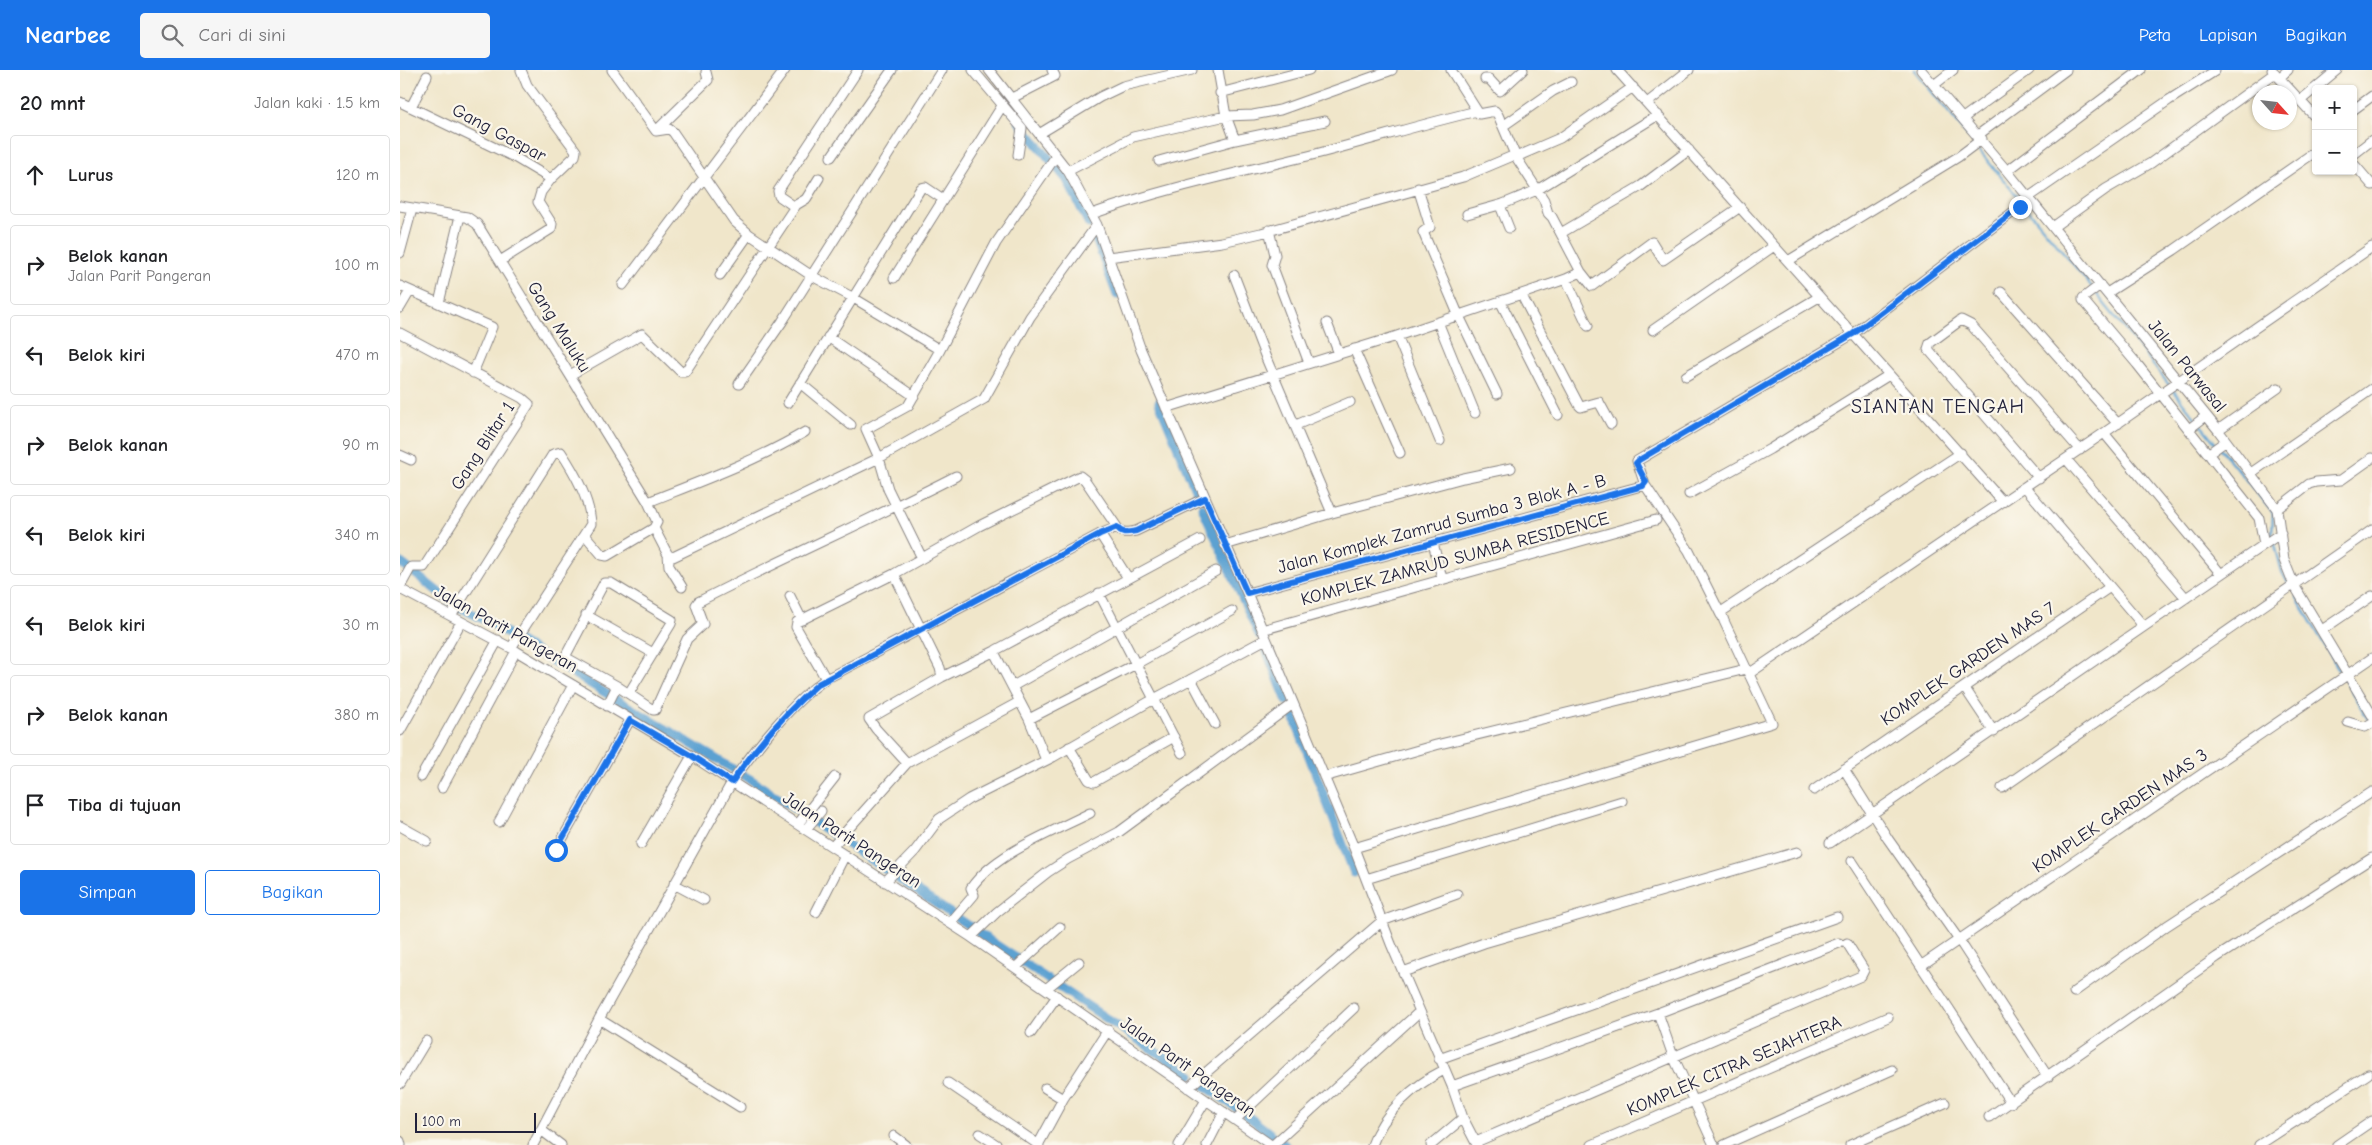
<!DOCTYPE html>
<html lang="id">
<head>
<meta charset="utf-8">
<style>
	:root { --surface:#fff; --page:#f6f6f6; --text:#202124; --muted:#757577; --line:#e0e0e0; --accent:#1a73e8 }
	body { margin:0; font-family:"Comic Neue",sans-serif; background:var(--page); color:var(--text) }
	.controls { position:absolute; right:15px; top:15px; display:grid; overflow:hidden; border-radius:5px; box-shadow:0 1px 4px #0004 }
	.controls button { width:45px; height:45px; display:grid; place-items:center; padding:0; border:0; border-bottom:1px solid var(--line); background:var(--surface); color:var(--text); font:25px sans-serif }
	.compass { position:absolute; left:1852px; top:15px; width:45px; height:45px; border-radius:50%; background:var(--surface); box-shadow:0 1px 4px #0004; rotate:117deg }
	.scale { position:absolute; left:15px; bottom:12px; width:121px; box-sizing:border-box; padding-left:5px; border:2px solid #22223b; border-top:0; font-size:14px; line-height:18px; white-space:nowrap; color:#22223b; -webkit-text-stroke:4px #fbf7ec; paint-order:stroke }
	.stop { position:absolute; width:15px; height:15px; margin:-11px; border:4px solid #1a73e8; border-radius:50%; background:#fff }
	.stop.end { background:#1a73e8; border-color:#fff; box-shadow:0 1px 5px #0008 }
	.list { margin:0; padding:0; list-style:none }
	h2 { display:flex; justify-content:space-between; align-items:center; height:65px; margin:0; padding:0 20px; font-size:21px }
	h2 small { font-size:16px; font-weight:400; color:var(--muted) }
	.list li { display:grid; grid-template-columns:32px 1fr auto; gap:15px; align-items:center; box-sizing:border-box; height:80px; margin:0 10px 10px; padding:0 10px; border:1px solid var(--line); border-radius:5px }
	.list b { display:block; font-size:19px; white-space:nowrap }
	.list p { margin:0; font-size:16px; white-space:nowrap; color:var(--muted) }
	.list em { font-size:16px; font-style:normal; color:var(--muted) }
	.actions { display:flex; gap:10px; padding:15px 20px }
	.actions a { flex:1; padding:11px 0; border:1px solid var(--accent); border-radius:5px; text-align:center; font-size:18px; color:var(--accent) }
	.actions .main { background:var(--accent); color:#fff }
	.icon { flex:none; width:28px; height:28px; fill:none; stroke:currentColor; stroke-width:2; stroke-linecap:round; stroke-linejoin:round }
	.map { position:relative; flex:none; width:1972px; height:1075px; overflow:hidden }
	header { display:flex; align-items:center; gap:30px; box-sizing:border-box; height:70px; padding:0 25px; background:var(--accent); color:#fff }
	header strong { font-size:24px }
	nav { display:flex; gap:28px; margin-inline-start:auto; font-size:18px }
	.search { width:350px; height:45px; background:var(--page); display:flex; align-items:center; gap:12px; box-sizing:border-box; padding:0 18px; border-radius:5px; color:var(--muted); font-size:19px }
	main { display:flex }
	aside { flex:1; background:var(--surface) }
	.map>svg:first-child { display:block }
</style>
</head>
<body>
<header>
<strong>Nearbee</strong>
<div class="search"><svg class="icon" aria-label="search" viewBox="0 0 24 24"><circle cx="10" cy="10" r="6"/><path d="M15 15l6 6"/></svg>Cari di sini</div>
<nav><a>Peta</a><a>Lapisan</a><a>Bagikan</a></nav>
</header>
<main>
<aside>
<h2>20 mnt<small>Jalan kaki · 1.5 km</small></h2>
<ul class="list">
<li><svg class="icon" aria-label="ahead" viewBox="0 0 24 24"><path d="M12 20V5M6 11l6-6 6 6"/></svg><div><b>Lurus</b></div><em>120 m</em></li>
<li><svg class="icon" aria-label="right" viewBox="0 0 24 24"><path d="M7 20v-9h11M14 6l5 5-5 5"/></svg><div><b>Belok kanan</b><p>Jalan Parit Pangeran</p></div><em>100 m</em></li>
<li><svg class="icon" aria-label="left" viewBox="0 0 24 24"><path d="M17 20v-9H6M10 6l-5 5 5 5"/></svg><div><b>Belok kiri</b></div><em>470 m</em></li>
<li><svg class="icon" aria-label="right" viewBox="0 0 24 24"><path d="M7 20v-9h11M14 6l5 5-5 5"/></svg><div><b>Belok kanan</b></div><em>90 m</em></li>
<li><svg class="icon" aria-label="left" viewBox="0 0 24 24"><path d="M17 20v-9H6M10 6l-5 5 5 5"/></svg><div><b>Belok kiri</b></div><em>340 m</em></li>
<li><svg class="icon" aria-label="left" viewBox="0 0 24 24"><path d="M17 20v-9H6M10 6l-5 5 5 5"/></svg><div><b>Belok kiri</b></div><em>30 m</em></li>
<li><svg class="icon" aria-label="right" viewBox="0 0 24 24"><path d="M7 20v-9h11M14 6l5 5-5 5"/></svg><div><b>Belok kanan</b></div><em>380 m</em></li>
<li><svg class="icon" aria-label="arrive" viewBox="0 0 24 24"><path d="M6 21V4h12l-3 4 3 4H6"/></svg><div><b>Tiba di tujuan</b></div></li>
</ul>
<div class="actions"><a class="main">Simpan</a><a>Bagikan</a></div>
</aside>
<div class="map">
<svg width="1972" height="1075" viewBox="0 0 1972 1075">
	<rect width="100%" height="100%" fill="#fbf7ec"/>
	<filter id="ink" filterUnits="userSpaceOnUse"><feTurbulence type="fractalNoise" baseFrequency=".02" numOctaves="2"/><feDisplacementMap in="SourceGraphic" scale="10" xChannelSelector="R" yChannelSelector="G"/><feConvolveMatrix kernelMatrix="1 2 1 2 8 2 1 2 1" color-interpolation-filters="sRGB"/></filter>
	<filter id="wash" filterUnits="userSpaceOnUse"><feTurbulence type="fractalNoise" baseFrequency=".0096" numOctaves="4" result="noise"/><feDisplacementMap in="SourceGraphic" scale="20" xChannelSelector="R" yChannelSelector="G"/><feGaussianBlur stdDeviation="1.12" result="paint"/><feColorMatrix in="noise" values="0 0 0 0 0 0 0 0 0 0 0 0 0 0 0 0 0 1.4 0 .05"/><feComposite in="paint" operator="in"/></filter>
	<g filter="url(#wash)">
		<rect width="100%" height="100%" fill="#f0e6ca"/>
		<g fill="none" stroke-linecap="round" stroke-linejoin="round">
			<path stroke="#5ca1d1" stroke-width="2.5" d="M1514,0L1573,72
				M1576,77L1622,132
				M1626,137L1692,217
				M1695,222L1816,374
				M1820,378L1873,443L1872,466
				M1874,471L1882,502L1889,515
				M1896,526L1969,651"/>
			<path stroke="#5ca1d1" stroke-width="9" d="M619,52L667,110L689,154
				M695,167L717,225
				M759,332L797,424
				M802,437L859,565
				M0,492L54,534L96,556L115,569L350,709L574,859
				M864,575L887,631
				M891,640L954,803
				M580,864L791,1005
				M801,1013L838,1039
				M845,1044L885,1075"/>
		</g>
	</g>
	<g filter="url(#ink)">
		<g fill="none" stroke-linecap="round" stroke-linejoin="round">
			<g stroke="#898482" stroke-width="11">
				<path id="street" d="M212,0L256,61L269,59L273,62L334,151L349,164L412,206L452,227L540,280L596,173L656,86
					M573,0L622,58
					M589,0L668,101L697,155L741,280L847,523L954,778L991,874L1052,1016L1063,1048L1077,1075
					M818,0L826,46L835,70
					M1217,0L1603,432
					M1521,0L1607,101L1818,360L1877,439L1884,490L1894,515L1972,645
					M1872,0L1916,48
					M1879,8L1888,0
					M1085,9H1089L1100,21L1123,0
					M1534,15L1553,0
					M820,23L909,0
					M612,28L655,6L652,0
					M1901,30L1937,0
					M0,32L114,87L151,109L175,86L176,81L127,15L121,0
					M1247,33L1289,0
					M11,37L27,6
					M1953,40L1972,26
					M1563,48L1629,0
					M1103,56L1153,21L1171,12
					M256,61L308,10L306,2
					M639,64L700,27L723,16L792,0
					M1578,65L1666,0
					M618,85L622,58
					M1953,85L1972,70
					M431,87L492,0
					M1116,87L1160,68L1233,17
					M759,91L835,70L925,51
					M1953,93L1972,115
					M668,101L733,67L826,46L853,45L880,40L992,0
					M1607,101L1741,0
					M1018,118L1030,157L1023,162L1058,244L1097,324
					M1629,127L1769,30L1815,1
					M1103,134L1101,138L1109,158
					M0,136L67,147L77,154L248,432L257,452L254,458L207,486L202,485L185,465
					M395,137L379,126L378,121L458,0
					M692,144C764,118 838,103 912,85C967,71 1022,54 1077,41
					M1067,144L1103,134L1137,120L1258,45
					M1653,157L1706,119L1751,93L1875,3
					M869,160L875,185L872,195L909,293
					M1161,163L1241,116L1289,80
					M0,183L12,139
					M708,187L822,172L861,163L1063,107L1115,85
					M100,191L151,159L152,154L138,132L141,122L151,109
					M1388,191L1558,87L1582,69
					M1181,202L1192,216L1252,172L1263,190L1340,137
					M320,205L349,164
					M834,205L866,288L932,443L1063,408L1111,398
					M494,208L602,36
					M1166,209L1188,256
					M223,215L385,0
					M1700,215L1683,228V230L1737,294L1859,448L1864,474
					M0,216L92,257L73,303
					M1601,222L1718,354
					M1707,223L1774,180L1912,84
					M1121,224L1179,335L1181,337L1199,332L1211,354
					M1100,231L1158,345
					M39,233L60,146
					M0,238L10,221
					M1038,252L1075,343
					M927,253L939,284
					M1253,260L1374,176
					M0,263L122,328L129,334L24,497H11L0,517
					M997,266L1040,371
					M428,267L514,326
					M954,279L1000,383
					M170,305L242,264L281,302H285L396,135L406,129L419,108
					M1286,306L1419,227
					M400,313L451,355
					M339,314L382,252L542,0
					M388,333L521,118L525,117L543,129
					M766,338L997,266L1166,209L1181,202L1152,147L1148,143L1144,130L1116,87L1098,45L1095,41L1079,44L1051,0
					M896,355L950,332
					M1789,359L1806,346
					M1818,360L1878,318
					M1704,363L1821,504
					M1808,384L1826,371
					M0,385L11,390
					M1666,389L1786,528
					M1851,403L1972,319
					M1639,408L1528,279L1530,273L1561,250L1571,255L1680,380
					M1289,424L1370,379L1489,305
					M248,432C301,411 356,391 405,362
					M1877,439L1909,414L1916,412L1941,410L1972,388
					M254,458L268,485L273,487L479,388L584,329L630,247L697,155
					M700,464L728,508
					M1033,473L1042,508
					M825,475L932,443
					M268,485L269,496L282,517
					M522,488L488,419L479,388L466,359L508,336L540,280
					M0,519L111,578L292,686L571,867L871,1075
					M699,523L782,683
					M847,523L1245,415
					M390,526L402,550
					M186,545L253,583
					M1321,545L1289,481L1245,415L1237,391L1453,264L1630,129
					M51,546L153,384L161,382C175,403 190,429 191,454L111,578
					M862,560L1256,450
					M1739,560L1881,463
					M1922,560L1972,526
					M1350,603L1704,363L1972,177
					M542,607L595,581
					M426,609L396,557L397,552L494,504L579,456L680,406L685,410L717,457
					M791,609L815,654
					M613,616L816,501
					M1564,617L1594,662
					M229,623L271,554L272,550L211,513H204L165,587L217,616L253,640H255L287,569L303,554L296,535L298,532C383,488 471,450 556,406
					M207,636L217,616
					M629,649L736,594L832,541
					M1948,652L1965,657L1972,653
					M0,661L61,552
					M669,677L689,710L694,712L774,667
					M646,690L629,649L595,584L596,580L800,470
					M507,693L619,632
					M1444,699L1488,769L1559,870L1648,1007
					M21,707L98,570
					M924,707L1036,675L1346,599
					M42,718L116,581
					M1602,718L1972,460
					M1414,720L1710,517
					M99,752L173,615
					M398,754L435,707
					M0,756L27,771
					M406,759L421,741
					M1430,773L1739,560L1741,553L1625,417
					M241,774L292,686
					M433,776L507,693L476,659L469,649L542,607L540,598L494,504
					M954,778L1372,653L1324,551L1321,542L1561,383
					M156,780L230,650
					M1452,791L1611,1033
					M966,809L1222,731
					M485,812L515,781L539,749L569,729L653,687L754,629L866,569
					M274,814L304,830
					M416,842L445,785
					M550,853L574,825L571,818C595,783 653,762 690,743
					M571,867L597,842L648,802L668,789L719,762L893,634
					M1522,895L1972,588
					M616,897L660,857
					M1003,902L1084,873L1397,782
					M647,918L679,892
					M1674,922L1765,857L1972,722
					M1258,943L1273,986L1314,1075
					M199,949L340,1037
					M631,963L657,926
					M1039,989L1437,847
					M548,1013L639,1075
					M0,1014L26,971
					M1052,1016L1258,943L1439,873
					M645,1018L663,1029
					M788,1018L982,851L1057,824
					M1589,1047L1817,887L1972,788
					M835,1050L954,938
					M141,1060L161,1075
					M580,1064L597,1075
					M494,1066L506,1075
					M0,1071L1,1075
					M1076,1072L1461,906L1464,900L1447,873
					M133,1075L199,949L332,712C353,681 395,629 426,609L700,464L717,457C722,465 729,462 736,461L805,428
					M638,1075L663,1029L708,960
					M779,1075L806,1030
					M807,1075L824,1042
					M873,1075L1019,942
					M972,1075C983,1043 1014,1015 1044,1000
					M1031,1075L1063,1048
					M1192,1075L1488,947
					M1324,1075L1492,1000
					M1450,1075L1545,1033
					M1859,1075L1968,1004
					M1937,1075L1972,1051"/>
			</g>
			<use href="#street" stroke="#fff" stroke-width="9"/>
		</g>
	</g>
	<g fill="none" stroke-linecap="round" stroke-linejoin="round" filter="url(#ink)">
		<path stroke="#1a73e8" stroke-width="6" d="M156,780L230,650L292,686L332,712C356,677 386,642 418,614L700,464L717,457C722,465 729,462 736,461L805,428L847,523L1243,416L1246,412L1236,393L1239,390L1453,264L1620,137"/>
	</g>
	<g text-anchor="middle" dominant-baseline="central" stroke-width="4.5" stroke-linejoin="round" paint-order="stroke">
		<g font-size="18" fill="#22223b" stroke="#fbf7ec">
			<text transform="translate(99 63) rotate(28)">Gang Gaspar</text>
			<text transform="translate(159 257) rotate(58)">Gang Maluku</text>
			<text transform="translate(1787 296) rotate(51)">Jalan Parwasal</text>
			<text transform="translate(83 376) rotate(-57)">Gang Blitar 1</text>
			<text transform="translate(1042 454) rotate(-15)">Jalan Komplek Zamrud Sumba 3 Blok A - B</text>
			<text transform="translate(1055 489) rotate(-15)">KOMPLEK ZAMRUD SUMBA RESIDENCE</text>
			<text transform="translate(106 559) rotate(29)">Jalan Parit Pangeran</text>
			<text transform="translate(1568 594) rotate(-34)">KOMPLEK GARDEN MAS 7</text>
			<text transform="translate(1720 741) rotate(-34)">KOMPLEK GARDEN MAS 3</text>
			<text transform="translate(452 770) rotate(33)">Jalan Parit Pangeran</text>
			<text transform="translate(1334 996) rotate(-23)">KOMPLEK CITRA SEJAHTERA</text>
			<text transform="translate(788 997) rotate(35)">Jalan Parit Pangeran</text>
		</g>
		<g font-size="20" letter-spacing="1" fill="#22223b" stroke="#fbf7ec">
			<text x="1538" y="336">SIANTAN TENGAH</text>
		</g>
	</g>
</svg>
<div class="controls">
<button>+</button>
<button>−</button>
</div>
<svg class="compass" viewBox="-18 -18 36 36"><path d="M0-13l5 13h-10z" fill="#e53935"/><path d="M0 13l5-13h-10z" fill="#757577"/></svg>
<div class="scale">100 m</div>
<div class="stop" style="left:156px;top:780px"></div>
<div class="stop end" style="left:1620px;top:137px"></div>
</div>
</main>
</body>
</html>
